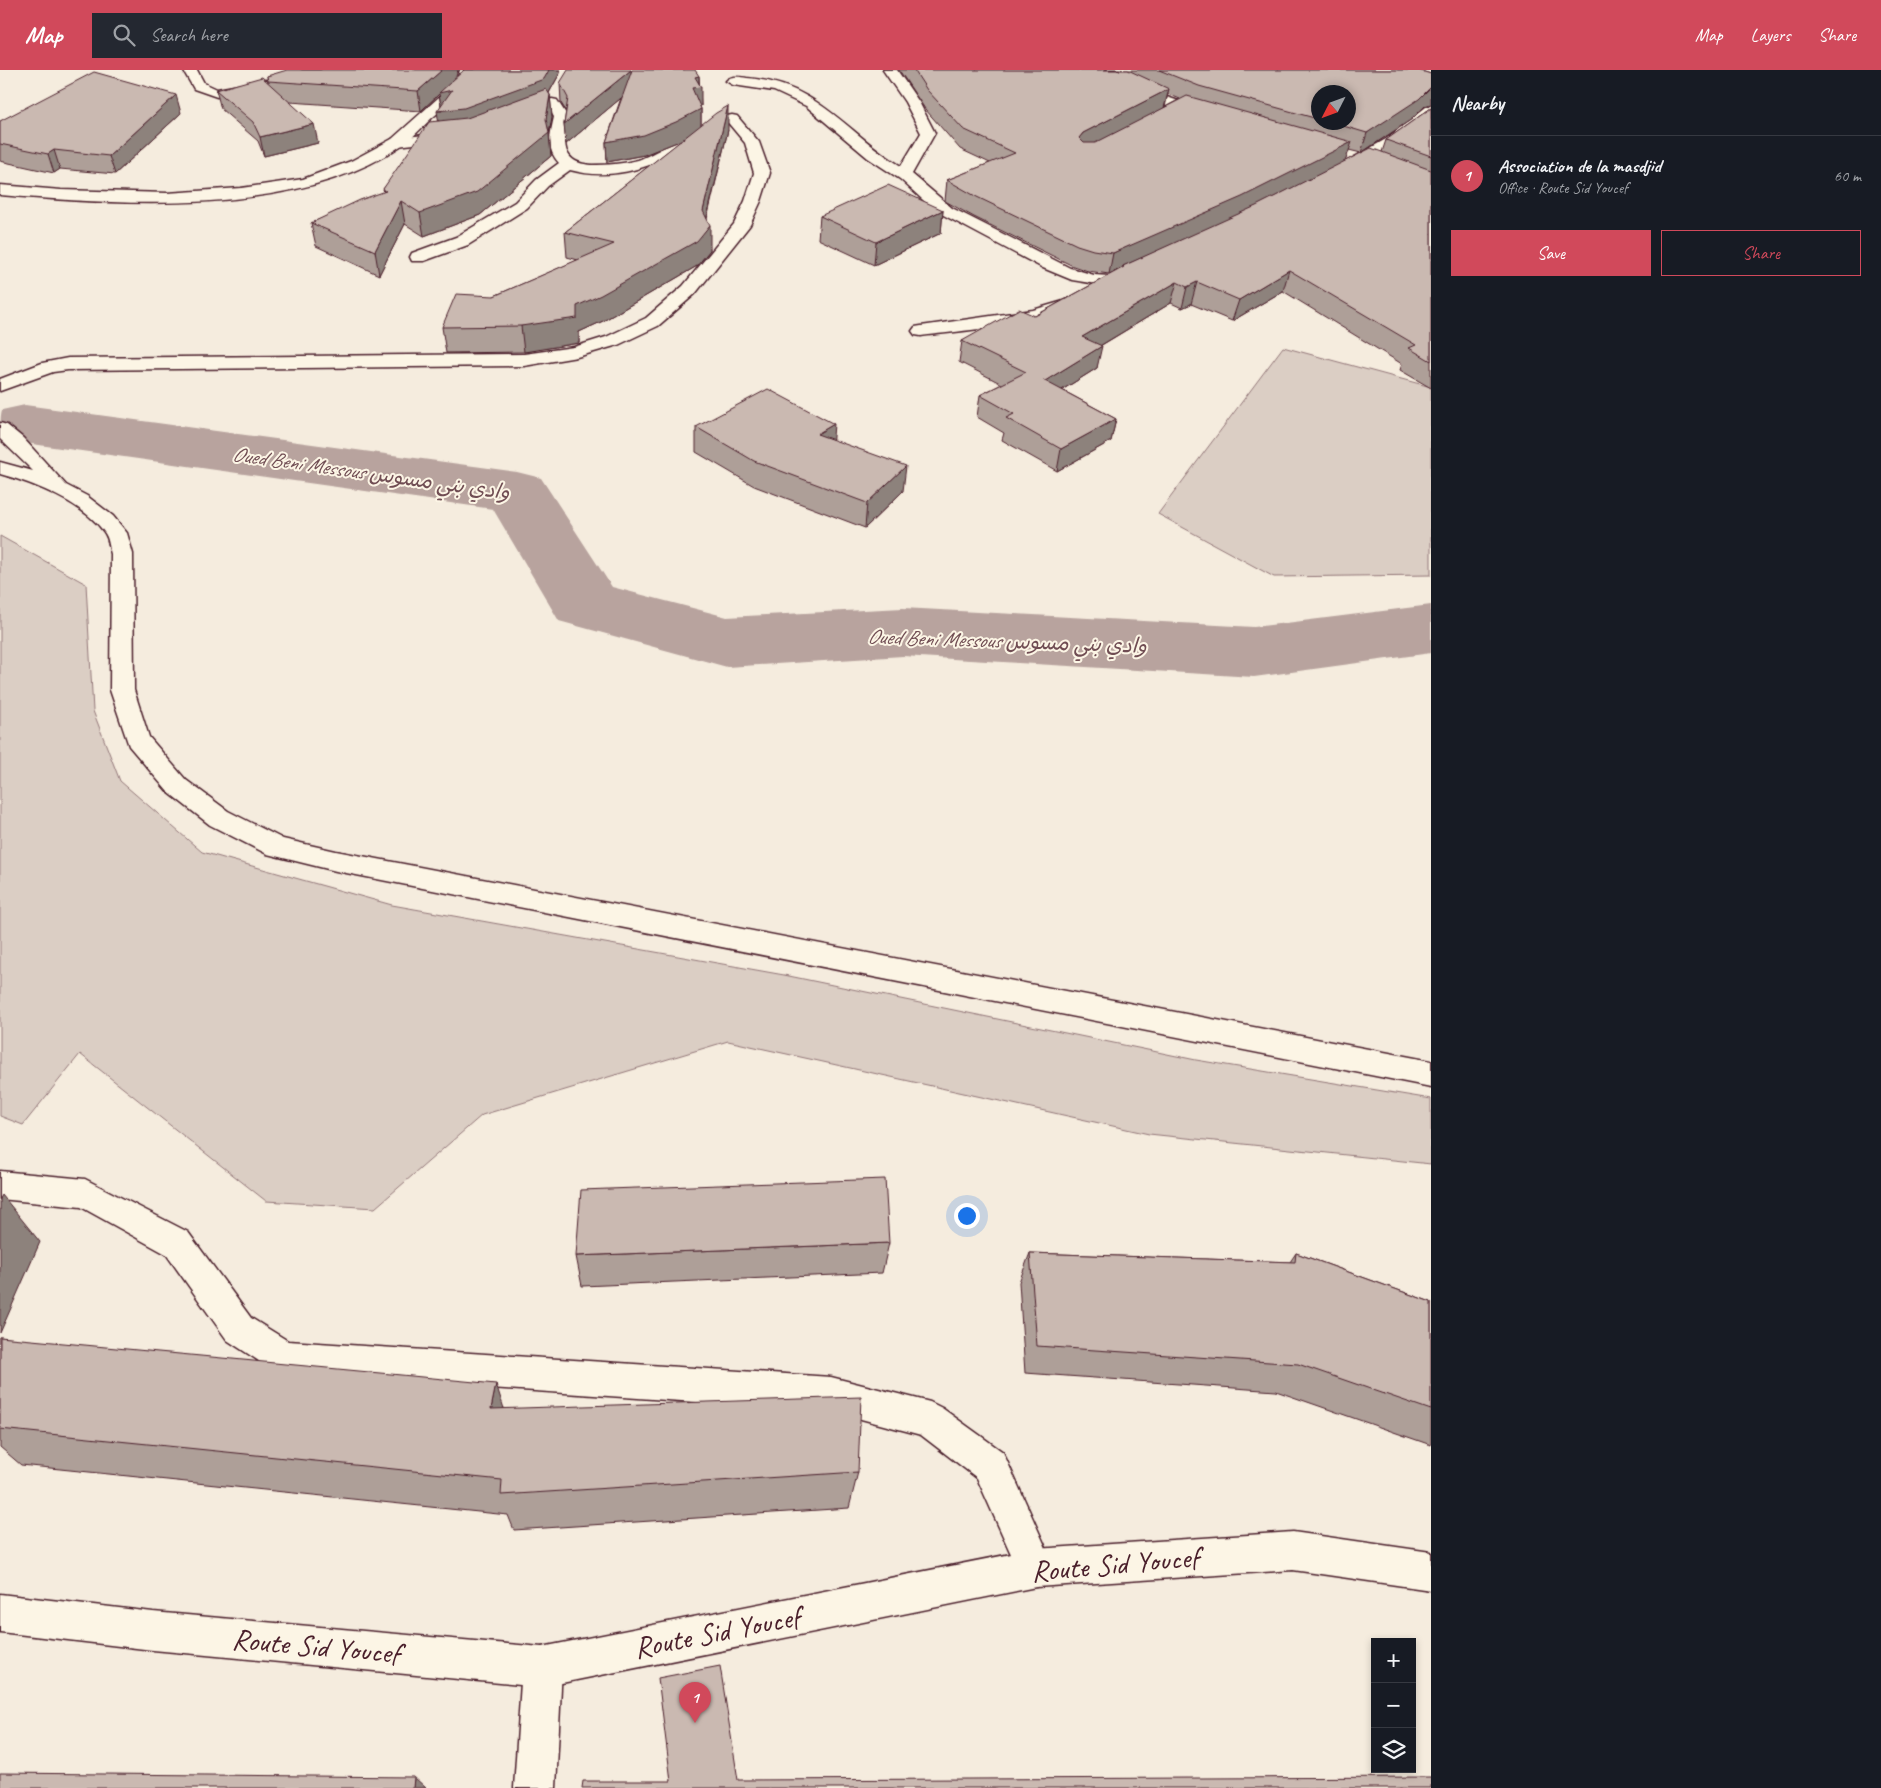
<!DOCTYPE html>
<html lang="en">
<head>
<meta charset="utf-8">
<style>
	:root { --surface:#171b24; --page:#242831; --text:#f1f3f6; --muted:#9ea1a6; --line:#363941; --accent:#d1495b }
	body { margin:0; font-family:Caveat,"Playpen Sans Arabic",sans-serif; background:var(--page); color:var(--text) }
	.controls { position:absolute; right:15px; bottom:15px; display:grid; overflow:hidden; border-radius:0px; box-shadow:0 2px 8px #0003 }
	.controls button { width:45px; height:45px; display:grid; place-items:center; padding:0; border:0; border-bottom:1px solid var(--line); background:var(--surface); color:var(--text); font:25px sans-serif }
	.compass { position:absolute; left:1311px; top:15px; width:45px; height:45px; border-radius:50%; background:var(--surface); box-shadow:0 2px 8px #0003; rotate:228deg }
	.you { position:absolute; left:966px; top:1145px; width:18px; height:18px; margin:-12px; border:4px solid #fff; border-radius:50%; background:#1a73e8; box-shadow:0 0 0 8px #1a73e833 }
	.badge { display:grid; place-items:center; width:32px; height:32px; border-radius:50%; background:var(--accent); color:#fff; font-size:16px; font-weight:700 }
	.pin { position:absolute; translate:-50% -41px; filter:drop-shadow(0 1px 2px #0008) }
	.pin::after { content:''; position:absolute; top:26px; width:18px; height:15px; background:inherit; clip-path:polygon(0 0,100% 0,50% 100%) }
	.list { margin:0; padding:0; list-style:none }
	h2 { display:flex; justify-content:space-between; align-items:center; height:65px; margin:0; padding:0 20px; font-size:21px }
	h2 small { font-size:16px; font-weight:400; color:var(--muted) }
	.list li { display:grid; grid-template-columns:32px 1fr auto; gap:15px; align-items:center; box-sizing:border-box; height:80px; padding:0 20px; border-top:1px solid var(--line) }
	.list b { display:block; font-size:19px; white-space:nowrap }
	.list p { margin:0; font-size:16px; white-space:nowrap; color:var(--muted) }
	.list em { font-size:16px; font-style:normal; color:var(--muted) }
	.actions { display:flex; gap:10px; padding:15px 20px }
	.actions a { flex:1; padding:11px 0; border:1px solid var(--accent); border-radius:0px; text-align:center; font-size:18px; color:var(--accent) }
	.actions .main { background:var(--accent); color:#fff }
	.icon { flex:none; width:28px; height:28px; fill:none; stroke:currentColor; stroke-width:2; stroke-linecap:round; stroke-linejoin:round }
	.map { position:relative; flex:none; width:1431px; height:1718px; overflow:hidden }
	header { display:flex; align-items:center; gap:30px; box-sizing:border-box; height:70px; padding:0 25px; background:var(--accent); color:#fff }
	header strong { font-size:24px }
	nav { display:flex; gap:28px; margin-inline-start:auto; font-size:18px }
	.search { width:350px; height:45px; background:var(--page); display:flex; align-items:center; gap:12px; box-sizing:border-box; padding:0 18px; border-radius:0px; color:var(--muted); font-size:19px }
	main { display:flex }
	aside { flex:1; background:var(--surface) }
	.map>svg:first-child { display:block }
</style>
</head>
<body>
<header>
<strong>Map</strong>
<div class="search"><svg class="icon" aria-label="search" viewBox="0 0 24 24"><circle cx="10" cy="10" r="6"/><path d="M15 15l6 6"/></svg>Search here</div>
<nav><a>Map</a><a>Layers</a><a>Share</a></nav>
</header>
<main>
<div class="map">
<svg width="1431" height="1718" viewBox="0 0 1431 1718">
	<rect width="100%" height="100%" fill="#f5ecde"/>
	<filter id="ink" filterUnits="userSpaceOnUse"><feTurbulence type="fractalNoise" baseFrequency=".02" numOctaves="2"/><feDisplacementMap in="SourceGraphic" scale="10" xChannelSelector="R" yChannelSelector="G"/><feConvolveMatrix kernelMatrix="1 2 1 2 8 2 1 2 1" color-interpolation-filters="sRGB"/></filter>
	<g filter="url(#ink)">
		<path fill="#dbcec4" stroke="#927678" d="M1283,277L1431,317V505L1274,507L1158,444Z
			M0,466L86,514L93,641L120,711L202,782L392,835L784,905L1196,990L1431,1029V1094L1149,1064L728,971L482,1045L375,1138L266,1131L80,984L23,1055L0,1046Z"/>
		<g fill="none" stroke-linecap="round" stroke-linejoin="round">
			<path fill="#b8a39e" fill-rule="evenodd" d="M25,335L517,402L541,408L612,517L727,547L903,538L1254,557L1431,535V583L1254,607L903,586L727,597L559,551L493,439L25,373L2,368C0,362 0,346 2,340Z"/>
			<g stroke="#4a1f2b" stroke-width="3">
				<path id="minor" d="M183,0H197L204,13L217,19L294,5L303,0H320L303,11L217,27L194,19Z
					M883,0H897L919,32L935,63L912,104L952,138L1070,198L1094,205L1109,206L1131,196H1143L1146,200L1143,204L1125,212L1109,216L1072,210L1043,198L934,140L900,109L868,88L806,36L774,21L733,15L726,11C731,5 740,7 747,8C819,14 845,62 901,96L921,63L905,32Z
					M1105,0H1120L1137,13L1161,25L1211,42L1213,45L1211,48L1206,49C1175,42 1125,27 1105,0Z
					M552,29L557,30L568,47C564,71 559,93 592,95C607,95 623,94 638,90C654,85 686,62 701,66L703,69L701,72C659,93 618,113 570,100L548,116L527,138L468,175L424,191H412L410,187L412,183L456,167L515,132L536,110L559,93C546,79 550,65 554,47L549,39L517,51L512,50L510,47L512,44Z
					M1431,36V48C1416,62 1361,106 1341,101L1338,98L1341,95L1386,69L1426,37Z
					M732,45L737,46L759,72L770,103L761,131L750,155L695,224L658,256L618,275L577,287L524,296L68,300L53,302L0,321V309L42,293L68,288L524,284L574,277L606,267L646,248L683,216L734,154L745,131L754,103L745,73L725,49L727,46Z
					M452,62L457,63L459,66L457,69L397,76L392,75L390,72L392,69L397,68Z
					M1076,225L1082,226L1085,230C1070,252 951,262 921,266L915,265L912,261L915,257L921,256L1033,240L1060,232Z
					M0,1101L85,1109L188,1162L251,1248L288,1271L831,1307L930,1332L942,1338L1003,1382L1055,1498L1049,1511L1036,1517L1023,1511L977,1408L921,1365L831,1341L283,1304L271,1299L227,1270L166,1184L81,1137L0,1129Z
					M542,1577L556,1583L562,1597L556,1718H514L522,1597L528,1583Z"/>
			</g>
			<g stroke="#4a1f2b" stroke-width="3">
				<path id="primary" d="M460,0H474C473,5 472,10 469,14C460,27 445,37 433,47C423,56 413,68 402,75C298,148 121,135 0,125V115L61,120L167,123L241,118L303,109L351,91L392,69L457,11Z
					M0,353L7,355L23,368L66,415L87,426L113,446L127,463L133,484L134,620L149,667L186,710L228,741L283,769L336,781L1431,991V1017L336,801L267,784L210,755L168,722L129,676L110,620L111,484C109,477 109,468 104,462C84,433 33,413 0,404V392L33,401L0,369Z
					M1293,1462L1431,1482V1520L1293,1500L1036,1517L542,1617L153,1580L0,1562V1524L153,1542L542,1577L1036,1479Z"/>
			</g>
			<use href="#minor" fill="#fcf5e5" fill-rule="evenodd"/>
			<use href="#primary" fill="#fcf5e5" fill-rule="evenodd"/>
		</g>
		<path fill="#ae9f98" stroke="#4a1f2b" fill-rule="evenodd" d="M465,0H560V3L549,23L550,25L552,47L549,63L551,86L480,145L424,166L405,154L379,205L316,176L311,153L384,122L383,119L439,51L441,36L439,24L421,41L290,32L318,73L264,86L258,71L221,39L216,20L268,12L267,6L456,8Z
			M899,0H1418L1431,4V34L1425,36L1412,49L1361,83L1349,80L1345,91L1382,82L1386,70L1431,38V318L1400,300L1402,294L1283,221L1232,251L1191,234L1182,238L1171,233L1100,276L1097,298L1062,320L1116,349L1111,371L1057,401L1002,370L1004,363L977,347L980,325L1002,314L959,292L962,271L1035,246L1122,198L1109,204L1088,201L1073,196L974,147L945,131L947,110L990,93L960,79L925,39ZM1318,22L1348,52H1318ZM1168,24L1180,29L1165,37Z
			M699,6L701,36H700L701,39V55L728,60L707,149L710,180L697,196L603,251L579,262V273L524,282L446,283L442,257L494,226L578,190L567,187L565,162L686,67L677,72L644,85L607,92L606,72L621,28L566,74L564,54L566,41L561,33L560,13Z
			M181,43L115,104L60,99L54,103L0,91V51Z
			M943,140L941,163L874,195L818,169L820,146Z
			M696,357L832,369L903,421L865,458L754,416L696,382Z
			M889,1173L882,1203L582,1216L576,1186Z
			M1030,1183L1290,1192L1296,1183L1431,1232V1375L1276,1321L1025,1303L1019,1212Z
			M0,1267L503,1338L858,1402L849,1438L514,1460L508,1445L21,1395L0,1377Z"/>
		<path fill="#8d827c" stroke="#4a1f2b" d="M442,0H458L455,10L549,0H560V3L546,28L440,61L437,41H442L439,24L421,41L418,21Z
			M631,0L632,19L566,74L564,54Z
			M699,6V17H701V36L692,37V18L695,7Z
			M1431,17V34L1425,36L1412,49L1361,83L1367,63Z
			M1169,19L1164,38L1075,88L1079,68L1083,63Z
			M176,25L181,43L115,104L109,86Z
			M550,25L552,47L549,64L551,86L480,145L424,166L420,143L546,49Z
			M728,36V60L703,163L710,155V180L697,196L603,251L579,262V273L524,282L521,256L577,236L703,141Z
			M701,39V59L677,72L644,85L607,92L606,72Z
			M314,54L318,73L264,86L260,67Z
			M1352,72L1345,92L1236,147L1123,196L1122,198L1109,204L1113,183Z
			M54,80L60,99L54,103L48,84Z
			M401,131L405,154L379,205L375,181Z
			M943,140L941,163L874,195L876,172Z
			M1289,200L1283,221L1232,251L1239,230Z
			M1177,212L1171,233L1078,289L1082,267Z
			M1197,212L1191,234L1182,238L1187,217Z
			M1102,276L1097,298L1041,333L1045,311Z
			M1116,349L1111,371L1057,401L1061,379Z
			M834,354L832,379L817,364Z
			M906,396L903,421L865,458L867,433Z
			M2,1125L40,1172L0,1263V1129Z
			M496,1314L509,1354L491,1339Z
			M414,1707L426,1718H413Z"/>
		<path fill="#cab9b1" stroke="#4a1f2b" d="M287,0H442L418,21L268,11L267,6Z
			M464,0H549L544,9L464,38L437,41L452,20L439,23Z
			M568,0H631L564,54L568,28L560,13Z
			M632,0H695L699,6L695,7L701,17L692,18L701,39L676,52L644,65L606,72Z
			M914,0H1128L1169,19L1083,63L1079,68L1084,73H1095L1187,26L1352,72L1242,127L1113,183L1093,180L1077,175L977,127L947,110L1015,83L963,59L927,20Z
			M1159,0H1418L1431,4V17L1419,29L1367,63L1330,52H1348V22H1318V49L1199,16Z
			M94,2L176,25L109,86L54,80L48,84L0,74V51Z
			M262,7L314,54L260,67L253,52L216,20Z
			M546,19L550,25L546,49L549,63L477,122L420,143L401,131L375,181L311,153L360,130L386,121L383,119L429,52L467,48Z
			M728,36L703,141L710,155L697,171L601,225L577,236V248L521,256L442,257L456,224L494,226L614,174L565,162L716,43Z
			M1431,38V86L1386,70Z
			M1371,78L1431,100V291L1409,278L1416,275L1289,200L1239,230L1197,212L1187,217L1177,212L1082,267L1102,276L1045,311L1043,310L1116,349L1061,379L1006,348L1014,344L980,325L1026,302L962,271L1019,239L1035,246L1124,197L1123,196L1256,136Z
			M888,115L943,140L876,172L820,146Z
			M768,319L834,354L817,364L906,396L867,433L754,391L696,357Z
			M885,1109L889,1173L576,1186L581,1120Z
			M1030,1183L1295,1192L1296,1183L1431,1232V1340L1298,1294L1037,1276Z
			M0,1267L496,1314L491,1339L861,1327L858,1402L501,1425L502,1410L0,1359Z
			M720,1596L738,1710L1431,1707V1718H582L583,1711H671L658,1608Z
			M0,1703L414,1707L413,1718H0Z"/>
	</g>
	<g text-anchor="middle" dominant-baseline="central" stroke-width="4" stroke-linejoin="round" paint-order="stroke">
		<g font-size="21" font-style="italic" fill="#704d53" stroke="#fcf5e5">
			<text transform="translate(371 403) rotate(8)">Oued Beni Messous وادي بني مسوس</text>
			<text transform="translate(1007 571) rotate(2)">Oued Beni Messous وادي بني مسوس</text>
		</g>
		<g font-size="30" fill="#4a1f2b" stroke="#fcf5e5">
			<text transform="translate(1115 1494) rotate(-5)">Route Sid Youcef</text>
			<text transform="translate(717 1562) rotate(-11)">Route Sid Youcef</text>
			<text transform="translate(316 1576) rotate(5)">Route Sid Youcef</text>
		</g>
	</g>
</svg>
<div class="controls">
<button>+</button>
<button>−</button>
<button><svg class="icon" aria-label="layers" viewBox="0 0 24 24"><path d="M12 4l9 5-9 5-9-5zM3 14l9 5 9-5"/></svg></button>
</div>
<svg class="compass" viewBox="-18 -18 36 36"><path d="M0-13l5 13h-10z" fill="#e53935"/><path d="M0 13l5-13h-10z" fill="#9ea1a6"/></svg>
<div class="you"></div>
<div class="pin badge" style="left:695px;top:1653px">1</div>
</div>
<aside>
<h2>Nearby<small></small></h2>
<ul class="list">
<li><span class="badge">1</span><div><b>Association de la masdjid</b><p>Office · Route Sid Youcef</p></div><em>60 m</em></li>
</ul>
<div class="actions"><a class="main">Save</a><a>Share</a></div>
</aside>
</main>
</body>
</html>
